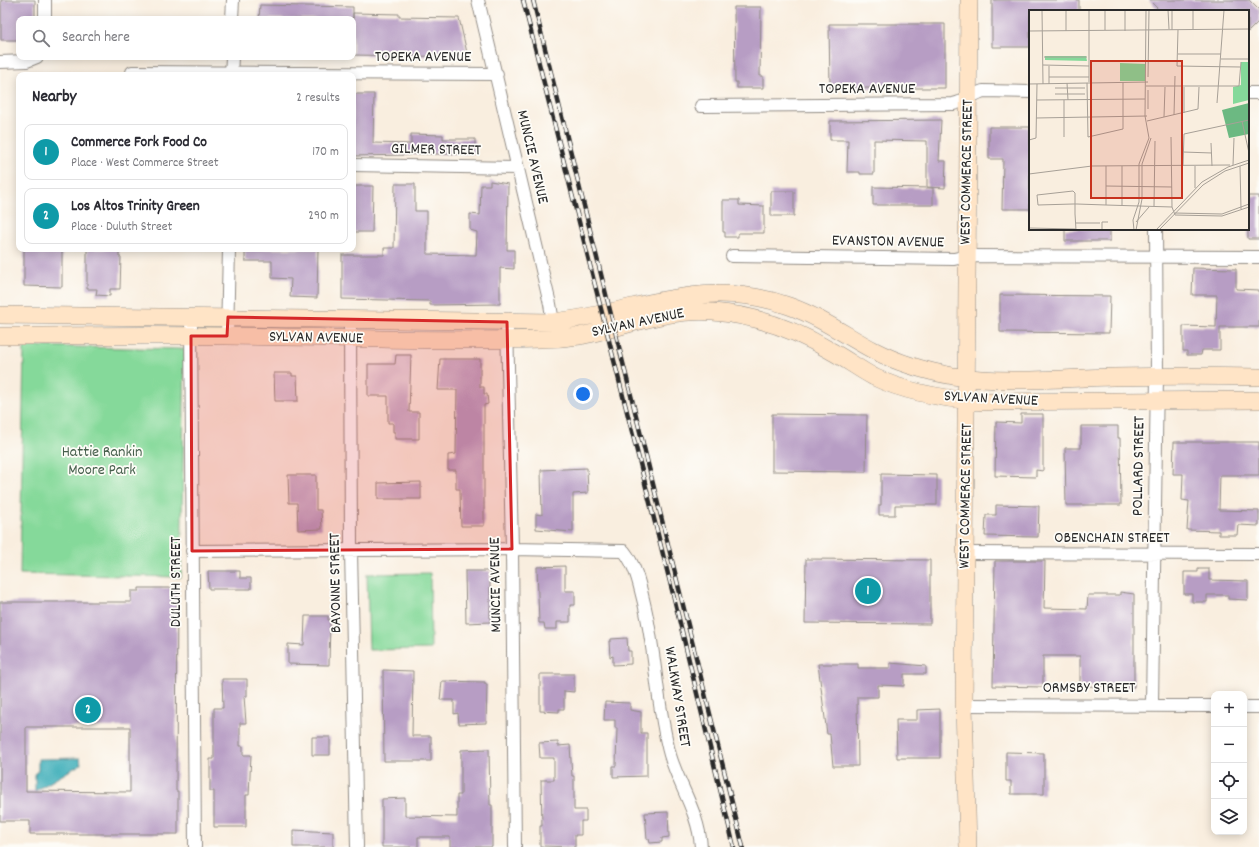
<!DOCTYPE html>
<html lang="en">
<head>
<meta charset="utf-8">
<style>
	:root { --surface:#fff; --page:#f2f2f3; --text:#2b2b33; --muted:#7c7c81; --line:#e1e1e2; --accent:#c8321e }
	body { margin:0; font-family:Dekko,sans-serif; background:var(--page); color:var(--text) }
	.controls { position:absolute; right:12px; bottom:12px; display:grid; overflow:hidden; border-radius:8px; box-shadow:0 2px 10px #0003 }
	.controls button { width:36px; height:36px; display:grid; place-items:center; padding:0; border:0; border-bottom:1px solid var(--line); background:var(--surface); color:var(--text); font:20px sans-serif }
	.you { position:absolute; left:583px; top:394px; width:14px; height:14px; margin:-10px; border:3px solid #fff; border-radius:50%; background:#1a73e8; box-shadow:0 0 0 6px #1a73e833 }
	.badge { display:grid; place-items:center; width:26px; height:26px; border-radius:50%; background:var(--accent); color:#fff; font-size:13px; font-weight:700 }
	.pin { position:absolute; translate:-50% -50%; border:2px solid #fff; box-shadow:0 1px 4px #0006 }
	.list { margin:0; padding:0; list-style:none }
	h2 { display:flex; justify-content:space-between; align-items:center; height:52px; margin:0; padding:0 16px; font-size:17px }
	h2 small { font-size:13px; font-weight:400; color:var(--muted) }
	.list li { display:grid; grid-template-columns:26px 1fr auto; gap:12px; align-items:center; box-sizing:border-box; height:56px; margin:0 8px 8px; padding:0 8px; border:1px solid var(--line); border-radius:8px }
	.list b { display:block; font-size:15px; white-space:nowrap }
	.list p { margin:0; font-size:13px; white-space:nowrap; color:var(--muted) }
	.list em { font-size:13px; font-style:normal; color:var(--muted) }
	.icon { flex:none; width:22px; height:22px; fill:none; stroke:currentColor; stroke-width:2; stroke-linecap:round; stroke-linejoin:round }
	.map { position:relative; flex:none; width:1259px; height:847px; overflow:hidden }
	.search { position:absolute; background:var(--surface); box-shadow:0 2px 10px #0003; left:16px; top:16px; width:340px; height:44px; display:flex; align-items:center; gap:10px; box-sizing:border-box; padding:0 14px; border-radius:8px; color:var(--muted); font-size:15px }
	.panel { position:absolute; background:var(--surface); box-shadow:0 2px 10px #0003; left:16px; top:72px; width:340px; height:180px; border-radius:8px }
	.map>svg:first-child { display:block }
</style>
</head>
<body>
<div class="map">
<svg width="1259" height="847" viewBox="0 0 1259 847">
	<rect width="100%" height="100%" fill="#fdfcf7"/>
	<filter id="ink" filterUnits="userSpaceOnUse"><feTurbulence type="fractalNoise" baseFrequency=".025" numOctaves="2"/><feDisplacementMap in="SourceGraphic" scale="8" xChannelSelector="R" yChannelSelector="G"/><feConvolveMatrix kernelMatrix="1 2 1 2 8 2 1 2 1" color-interpolation-filters="sRGB"/></filter>
	<filter id="wash" filterUnits="userSpaceOnUse"><feTurbulence type="fractalNoise" baseFrequency=".012" numOctaves="4" result="noise"/><feDisplacementMap in="SourceGraphic" scale="16" xChannelSelector="R" yChannelSelector="G"/><feGaussianBlur stdDeviation="0.9" result="paint"/><feColorMatrix in="noise" values="0 0 0 0 0 0 0 0 0 0 0 0 0 0 0 0 0 1.4 0 .05"/><feComposite in="paint" operator="in"/></filter>
	<g filter="url(#wash)">
		<rect width="100%" height="100%" fill="#f9eedf"/>
		<path fill="#85d99a" stroke="#588262" d="M24,346L185,349L181,577L20,574Z
			M430,573L431,649L369,650L367,574Z"/>
		<path fill="#3eaeb9" stroke="#346c72" d="M80,758L81,764L35,791V773L38,771V759Z"/>
		<g id="blocks">
			<path fill="#b79dc4" fill-rule="evenodd" d="M1,0H35V19H19V40H1Z
				M992,0H1079V11H1030V47H992Z
				M1149,0H1249L1259,10V21L1248,32V11H1160Z
				M260,5L353,7V19H259Z
				M734,7H761L760,76H763V88H737V82H735Z
				M353,13L399,14V17L459,18L468,57L353,55Z
				M829,24H945V88H830Z
				M353,94H374L373,143L411,144V134L443,135V139H475V154H411V152L410,155L353,156Z
				M941,120L939,161H946L945,188L927,187V141L874,140V174H860V172H847L848,140H830V121Z
				M989,127H1030V209H1002L1003,159H989Z
				M490,181L508,184L507,250H514V269L500,268V304L430,305V301L342,299V255H384V248H394L395,184H415V211H427V254L476,255L477,232L470,230V214L480,215L481,185H490Z
				M353,186H373L372,232H353Z
				M873,187L933,188V205H873Z
				M771,191H794V216H771Z
				M1248,196H1259V239H1248Z
				M723,200H739V205L764,206V233H738V237H725V232H723Z
				M1065,229H1110V241H1065Z
				M24,249H62V287L24,286Z
				M87,249H119V257H121L120,289H110V296L96,295L97,289H87Z
				M245,249H318L317,298L290,297L291,279L272,278V261H245Z
				M1193,268L1236,269V289L1259,290V327H1220V350H1202L1201,355H1187V351H1183V326L1216,327L1217,295H1192Z
				M1000,295L1110,296L1109,333L1000,332Z
				M396,355H411L409,412H419V439H395V432H393V423H388V396H368V364H395Z
				M440,359H480V387H484V394H487L488,404L484,405V526H461L460,493V489H456V470H448V455L456,454L457,390H438Z
				M274,373H292V376H297L298,401H275Z
				M772,414L867,415L866,472L772,471Z
				M1021,414H1043V471L1036,470V477L995,476L996,422L1021,423Z
				M1081,426H1118V438H1120L1121,505H1066L1065,448H1081Z
				M1174,442H1259V475H1220L1219,510L1259,511V526L1238,525L1237,535H1219V531L1187,530L1189,501L1182,500L1183,474H1173Z
				M587,468L588,493L573,494V532L536,529V514L542,515L541,470Z
				M881,474L937,475V505H895V515H879V505H881Z
				M288,475H316V510H321L322,529L298,530L297,503H289Z
				M421,482V499H378V483Z
				M996,505L1039,506L1038,537L985,536L986,515H996Z
				M806,559L930,560V624L805,623Z
				M995,561H1045L1044,608L1087,609L1088,595H1120V592L1134,594V687L1080,686V656H1043V687L993,686Z
				M565,566V591H575V605H570V622H557V629H545L544,623H539L537,567Z
				M1198,569H1209V580L1248,581V600L1228,599V595H1207V602H1192V594H1184V572H1198Z
				M208,571H240V578H251V589H209Z
				M465,571H490V622L466,623Z
				M139,588H177L176,791H178V834H30V821H0V602H131V591H139ZM26,727H130V792L26,791Z
				M305,616H328V620H330L329,665L288,664V644L304,645Z
				M627,638L628,651H631V664L613,665V656L610,657L609,641H611V639Z
				M890,663L926,666V674H904V686L878,685V697H857L858,766H833L830,734H827L818,664H858V668H890Z
				M383,670L413,671L412,736H431V761H384Z
				M540,674H574V692L564,691V709H559V712L540,711Z
				M222,679H247V696H244L246,723H240V746H243V755H251L249,795H246V827H214V791H210V759H214V708H223Z
				M442,681L485,682V684H487L486,723L459,724L458,713L454,714V700H440Z
				M605,702L630,703V710L641,712V733H647V776L613,777V766H616L617,728H615V720H604Z
				M940,709V758H897L896,720H917V710Z
				M312,737H330V755H312Z
				M558,742V746L570,745L572,776H574V810H586V821H581V835H575V847L540,846V826H542L541,780H554V758H540L539,743Z
				M489,749L490,805H492V847H450V837H418V847H382V799L405,798V816L457,817V795H461V750Z
				M1006,752L1044,753V794H1011V781H1006Z
				M668,812L669,837L662,838V842L650,843L649,839H647L645,813Z
				M293,830L333,832V847H293Z"/>
		</g>
	</g>
	<g filter="url(#ink)">
		<use href="#blocks" fill-opacity="0" stroke="#928c85" stroke-width="1"/>
		<g fill="none" stroke-linecap="round" stroke-linejoin="round">
			<g stroke="#928c85" stroke-width="14">
				<path id="street" d="M45,0V19
					M478,0L550,304L553,322
					M232,19L233,0
					M0,62L27,61L37,57
					M132,72L497,74
					M231,75L232,57
					M1248,93H1259
					M701,106L953,104C964,102 972,95 983,91L1030,92
					M353,165L518,168
					M732,256L954,259L967,256L1259,257
					M191,317L195,847
					M350,319L351,550L357,847
					M507,322L512,549L515,847
					M227,336L229,249
					M192,551L512,549L624,551C635,565 639,582 643,599C656,650 656,704 670,755C679,786 699,813 701,847
					M965,553L1259,554
					M1152,704L1157,376L1156,229
					M964,705L1214,706
					M1244,707H1259"/>
			</g>
			<g stroke="#928c85" stroke-width="18">
				<path id="secondary" d="M0,315L553,322C637,313 702,275 789,306C820,317 845,335 873,350C898,363 925,371 953,376C1006,384 1060,378 1113,377C1162,376 1210,376 1259,377
					M0,336C76,336 151,335 227,336C331,337 435,342 539,339C552,339 566,338 579,336C623,328 668,308 713,312C755,315 794,329 831,351C846,359 859,369 874,377C907,393 946,399 982,402L1259,400
					M968,847L964,705L969,0"/>
			</g>
			<use href="#street" stroke="#fff" stroke-width="12"/>
			<use href="#secondary" stroke="#ffe4c6" stroke-width="17"/>
			<g stroke="#2b2b2b" stroke-width="4.5">
				<path id="rail" d="M523,0L673,594L734,847
					M533,0L743,847"/>
			</g>
			<use href="#rail" stroke="#fdfcf7" stroke-width="3" stroke-dasharray="9" stroke-linecap="butt"/>
		</g>
	</g>
	<path fill="#d62828" fill-opacity="0.2" stroke="#d62828" stroke-width="3" stroke-linejoin="round" d="M228,317L507,322L512,549L192,551L191,336H227Z"/>
	<g text-anchor="middle" dominant-baseline="central" stroke-width="3.5" stroke-linejoin="round" paint-order="stroke">
		<g font-size="16" fill="#2b2b2b" stroke="#fdfcf7">
			<text x="423" y="57">TOPEKA AVENUE</text>
			<text x="867" y="89">TOPEKA AVENUE</text>
			<text transform="translate(436 150) rotate(1)">GILMER STREET</text>
			<text transform="translate(532 157) rotate(77)">MUNCIE AVENUE</text>
			<text transform="translate(967 172) rotate(-89)">WEST COMMERCE STREET</text>
			<text transform="translate(888 242) rotate(1)">EVANSTON AVENUE</text>
			<text transform="translate(638 323) rotate(-12)">SYLVAN AVENUE</text>
			<text transform="translate(316 338) rotate(1)">SYLVAN AVENUE</text>
			<text transform="translate(991 399) rotate(3)">SYLVAN AVENUE</text>
			<text transform="translate(1139 466) rotate(-89)">POLLARD STREET</text>
			<text transform="translate(966 496) rotate(-89)">WEST COMMERCE STREET</text>
			<text x="1112" y="538">OBENCHAIN STREET</text>
			<text transform="translate(176 582) rotate(-90)">DULUTH STREET</text>
			<text transform="translate(336 583) rotate(-91)">BAYONNE STREET</text>
			<text transform="translate(496 585) rotate(-91)">MUNCIE AVENUE</text>
			<text x="1089" y="688">ORMSBY STREET</text>
			<text transform="translate(677 697) rotate(81)">WALKWAY STREET</text>
		</g>
		<g font-size="16" fill="#465f4c" stroke="#fdfcf7">
			<text x="102" y="452">Hattie Rankin<tspan x="102" dy="18">Moore Park</tspan></text>
		</g>
	</g>
	<g transform="translate(1029 10)">
		<rect width="220" height="220" fill="#f9eedf"/>
		<path d="M16,46H57L58,51L16,50ZM212,52H220V90L204,94V77L212,75ZM91,53L116,54V71H91Z" fill="#85d99a"/>
		<path d="M220,93V124L200,128L193,100Z" fill="#6cb982"/>
		<path fill="none" stroke="#a7a097" stroke-width="1" d="M13,0L14,74M60,0V72M76,0V20M139,0L140,19M143,0V20M164,19V0M149,20L148,56L211,57M0,21L220,19M37,21V0M96,21V0M149,44H192M15,47H58M192,49H220M14,55L60,56M20,67H60M119,67L120,0M38,73L39,90M58,73L59,127L94,119V72M0,74L119,72M20,74V56M117,76H210L212,52M26,78H56M26,84H56M8,90L116,89M35,90V127M188,93L195,0M119,99V80M155,103V77M145,105L146,66M135,107L136,77M7,108L118,106M118,111L169,99L170,77M213,111L220,143M142,127L143,197L146,205L193,206L220,197M0,130L7,128L8,74M182,133L183,156M154,142L183,143M204,155L205,128M154,156L155,124L220,110M166,156V178M211,156L212,199M0,164L63,156L201,155M77,176L143,177M77,195V156M93,196V156M125,196L126,131M146,203L193,204L220,194M107,212L120,197M47,213H71M0,218L47,219M47,220L46,204V183L44,181L8,185L9,195L44,194H48L77,195L143,197M73,220V212H79M105,220L104,210L110,192V154L120,128L116,106L117,0M107,220L113,189V154L122,128M127,220L173,172L199,157L220,150M130,220L174,175L196,161L220,153"/>
		<path fill="#c8321e" fill-opacity="0.15" stroke="#c8321e" stroke-width="2" d="M62,51H153V188H62Z"/>
		<rect width="220" height="220" fill="none" stroke="#2b2b2b" stroke-width="2"/>
	</g>
</svg>
<div class="controls">
<button>+</button>
<button>−</button>
<button><svg class="icon" aria-label="locate" viewBox="0 0 24 24"><circle cx="12" cy="12" r="6"/><path d="M12 2v4M12 18v4M2 12h4M18 12h4"/></svg></button>
<button><svg class="icon" aria-label="layers" viewBox="0 0 24 24"><path d="M12 4l9 5-9 5-9-5zM3 14l9 5 9-5"/></svg></button>
</div>
<div class="you"></div>
<div class="pin badge" style="left:868px;top:591px;background:#0f9aa8">1</div>
<div class="pin badge" style="left:88px;top:710px;background:#0f9aa8">2</div>
<div class="search"><svg class="icon" aria-label="search" viewBox="0 0 24 24"><circle cx="10" cy="10" r="6"/><path d="M15 15l6 6"/></svg>Search here</div>
<section class="panel">
<h2>Nearby<small>2 results</small></h2>
<ul class="list">
<li><span class="badge" style="background:#0f9aa8">1</span><div><b>Commerce Fork Food Co</b><p>Place · West Commerce Street</p></div><em>170 m</em></li>
<li><span class="badge" style="background:#0f9aa8">2</span><div><b>Los Altos Trinity Green</b><p>Place · Duluth Street</p></div><em>290 m</em></li>
</ul>
</section>
</div>
</body>
</html>
